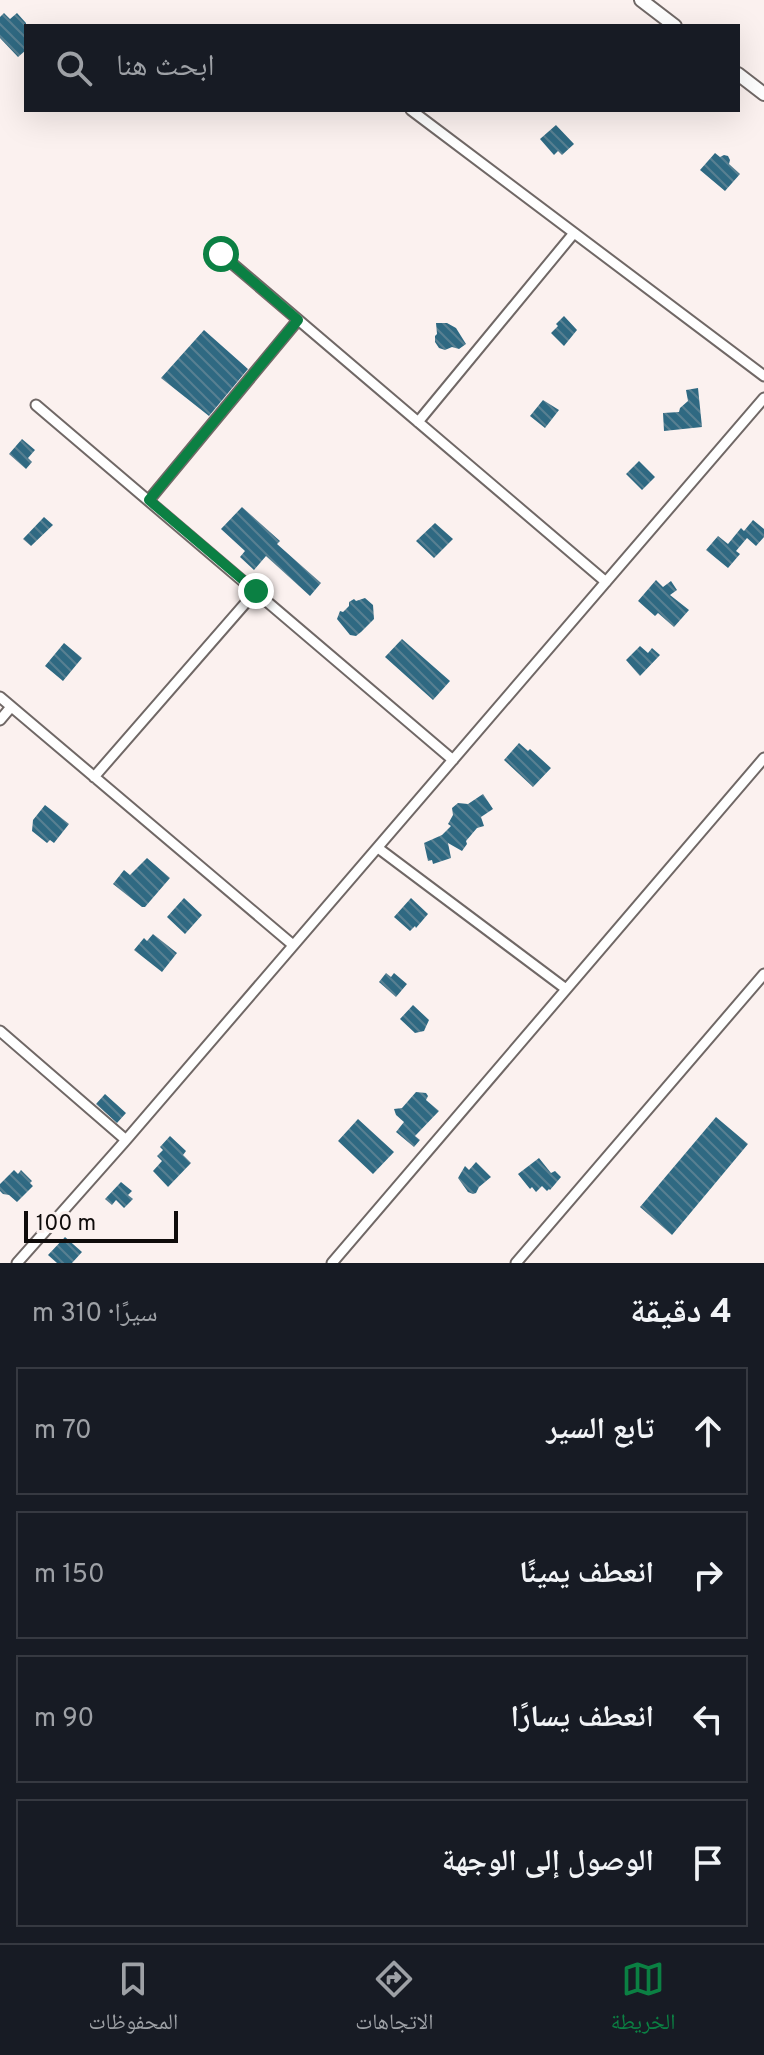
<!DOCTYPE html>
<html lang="ar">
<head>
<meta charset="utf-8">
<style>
	:root { --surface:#171b24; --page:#20242c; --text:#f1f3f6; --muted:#9ea1a6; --line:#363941; --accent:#0b8043 }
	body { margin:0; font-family:Overpass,"Noto Naskh Arabic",sans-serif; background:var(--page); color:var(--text); direction:rtl }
	.scale { position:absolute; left:24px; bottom:20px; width:154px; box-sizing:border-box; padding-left:8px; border:4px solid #0f0c0b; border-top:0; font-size:22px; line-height:28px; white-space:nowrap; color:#0f0c0b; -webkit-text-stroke:6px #fbf1ef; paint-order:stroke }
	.stop { position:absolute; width:24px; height:24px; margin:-18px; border:6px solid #0b8043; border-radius:50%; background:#fff }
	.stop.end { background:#0b8043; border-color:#fff; box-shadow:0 2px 8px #0008 }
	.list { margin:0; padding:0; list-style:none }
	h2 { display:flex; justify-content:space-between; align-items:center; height:104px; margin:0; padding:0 32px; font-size:34px }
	h2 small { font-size:26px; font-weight:400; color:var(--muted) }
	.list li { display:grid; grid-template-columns:52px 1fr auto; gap:24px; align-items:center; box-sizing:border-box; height:128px; margin:0 16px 16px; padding:0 16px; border:2px solid var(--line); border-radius:0px }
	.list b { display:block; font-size:30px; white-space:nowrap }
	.list em { font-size:26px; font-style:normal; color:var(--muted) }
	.icon { flex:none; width:44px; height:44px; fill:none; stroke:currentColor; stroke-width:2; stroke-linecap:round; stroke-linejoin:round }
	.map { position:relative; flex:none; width:764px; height:1263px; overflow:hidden; direction:ltr }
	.search { position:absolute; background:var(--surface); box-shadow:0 8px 32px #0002; left:24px; right:24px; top:24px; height:88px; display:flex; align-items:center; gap:20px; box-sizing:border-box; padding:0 28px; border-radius:0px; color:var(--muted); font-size:30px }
	.sheet { height:680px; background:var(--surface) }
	nav { display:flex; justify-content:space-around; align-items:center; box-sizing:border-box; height:112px; border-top:2px solid var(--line); background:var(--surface); font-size:22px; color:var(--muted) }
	nav a { display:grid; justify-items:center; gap:4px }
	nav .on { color:var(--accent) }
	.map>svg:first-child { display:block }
</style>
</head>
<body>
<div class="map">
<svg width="764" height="1263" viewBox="0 0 764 1263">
	<defs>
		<pattern id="building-back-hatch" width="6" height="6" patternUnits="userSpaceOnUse" patternTransform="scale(2)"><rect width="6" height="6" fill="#2f6982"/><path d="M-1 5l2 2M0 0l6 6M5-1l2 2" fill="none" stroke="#588092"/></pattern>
	</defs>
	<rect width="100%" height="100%" fill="#fbf1ef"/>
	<path fill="url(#building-back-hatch)" d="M4,13L10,19L17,13L26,23V50L18,57L0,38V17Z
		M556,125L574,144L562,155L558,151L554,155L540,139Z
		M715,153L720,157L724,155L728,156L730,160L729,164L740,174L725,191L700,170Z
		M564,316L577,330L564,346L551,333L558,326L556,324Z
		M436,323H447L456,328L466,344L459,349L452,347L445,350L439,348L435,342V336L437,334Z
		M204,330L248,369L209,416L161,378Z
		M698,388L702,427L664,431L663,413L679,412L680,408L688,401L686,390Z
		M543,400L559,410L545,428L530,416Z
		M22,439L35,450L28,458L32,462L26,469L9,454Z
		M639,461L655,477L642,490L626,474Z
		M242,507L280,541L277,544L321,583L310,596L266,556L254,570L240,557L245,551L221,529Z
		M44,517L53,525L31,546L23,539Z
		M753,520L764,529V537L756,546L747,538L736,551L740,554L728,568L706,550L718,536L728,544L741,528L744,531Z
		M435,523L453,539L434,558L416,541Z
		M656,580L663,587L671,581L677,590L670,595L689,610L674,627L658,613L655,616L638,601Z
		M365,598L373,605L374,619L361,632L356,636L350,635L337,619L340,611L343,612L349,606V602L354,599L356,601Z
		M402,639L450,681L433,700L385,657Z
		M64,643L82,658L63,681L45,666Z
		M640,646L648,653L652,648L660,655L640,676L626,660Z
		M519,743L528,751L530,749L551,768L533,787L504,760Z
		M483,794L493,809L481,817L484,826L477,828L466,841L467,844L462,851L448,843L451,858L433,864L432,860L428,861L424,843L442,835L451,826L448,824L453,815L452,808L458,803L468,804Z
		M45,805L69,824L54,843L50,840L47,843L32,831L33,820Z
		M147,858L170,878L145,907H142L113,884L124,870L130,875Z
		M184,898L202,915L185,934L167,917Z
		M411,898L428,914L416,928L415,926L410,931L394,917Z
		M153,934L177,953L162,972L134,950L144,938L147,941Z
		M386,973L391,977L394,973L407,984L396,997L379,982Z
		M413,1005L429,1020L424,1031L415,1033L400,1019Z
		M416,1092L426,1093L428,1096L426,1100L439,1111L415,1136L420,1140L414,1147L396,1132L404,1122L396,1115L394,1109L402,1108Z
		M105,1094L126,1113L117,1123L96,1104Z
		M716,1117L748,1144L672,1235L640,1207Z
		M358,1119L394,1152L373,1174L338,1141Z
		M170,1136L186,1151L183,1155L191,1163L168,1187L153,1171L162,1161L157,1156L163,1150L160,1147Z
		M539,1158L551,1173L555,1171L561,1177L550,1190L549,1189L547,1191L542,1186L536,1192L532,1187L530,1189L518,1174Z
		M476,1162L491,1177L479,1187L476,1193L473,1194L468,1192L458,1178L465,1166L469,1170Z
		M14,1170L18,1174L21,1170L32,1181L30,1183L33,1186L17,1202L9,1195L3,1194L0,1191V1184Z
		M121,1182L132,1191L128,1195L133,1199L124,1208L116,1200L112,1205L105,1199Z
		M65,1237L82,1252L72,1263H57L48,1255Z"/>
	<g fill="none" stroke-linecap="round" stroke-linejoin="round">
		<g stroke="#706866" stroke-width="13">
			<path id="street" d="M411,110L764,376
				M221,254L606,582
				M36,405L453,760
				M418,422L574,233
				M149,500L298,320
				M0,697L293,945
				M0,720L11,707
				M94,777L256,591
				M378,848L566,989
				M0,1031L126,1140
				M17,1263L126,1140L764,398
				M332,1263L764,758
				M516,1263L764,974"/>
		</g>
		<g stroke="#706866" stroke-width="16">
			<path id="secondary" d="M641,0L675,26
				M738,74L764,94"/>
		</g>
		<use href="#street" stroke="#fff" stroke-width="9"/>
		<use href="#secondary" stroke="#fff" stroke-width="12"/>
	</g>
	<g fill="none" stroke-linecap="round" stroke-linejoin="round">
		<path stroke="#0b8043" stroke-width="10" d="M221,254L298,320L149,500L256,591"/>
	</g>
</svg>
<div class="scale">100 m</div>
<div class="stop" style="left:221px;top:254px"></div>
<div class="stop end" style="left:256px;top:591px"></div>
<div class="search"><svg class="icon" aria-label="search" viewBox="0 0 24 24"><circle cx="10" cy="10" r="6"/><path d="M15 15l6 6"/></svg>ابحث هنا</div>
</div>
<section class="sheet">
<h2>4 دقيقة<small>سيرًا · 310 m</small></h2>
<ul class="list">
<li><svg class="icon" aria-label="ahead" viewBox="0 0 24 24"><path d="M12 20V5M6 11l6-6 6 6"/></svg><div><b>تابع السير</b></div><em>70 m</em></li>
<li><svg class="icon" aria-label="right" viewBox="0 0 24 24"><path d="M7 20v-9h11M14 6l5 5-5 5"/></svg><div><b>انعطف يمينًا</b></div><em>150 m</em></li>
<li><svg class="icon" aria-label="left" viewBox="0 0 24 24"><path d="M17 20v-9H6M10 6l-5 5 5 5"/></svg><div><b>انعطف يسارًا</b></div><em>90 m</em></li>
<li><svg class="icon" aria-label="arrive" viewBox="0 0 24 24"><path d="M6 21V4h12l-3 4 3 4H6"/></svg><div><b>الوصول إلى الوجهة</b></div></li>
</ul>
</section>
<nav>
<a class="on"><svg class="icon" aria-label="map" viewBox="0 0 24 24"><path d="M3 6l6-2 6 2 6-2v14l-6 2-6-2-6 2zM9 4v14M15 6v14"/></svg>الخريطة</a>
<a><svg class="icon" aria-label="directions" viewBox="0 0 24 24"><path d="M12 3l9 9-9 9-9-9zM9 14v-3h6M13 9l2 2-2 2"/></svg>الاتجاهات</a>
<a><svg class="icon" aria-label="saved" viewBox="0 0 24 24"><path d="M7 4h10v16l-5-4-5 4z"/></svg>المحفوظات</a>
</nav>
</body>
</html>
